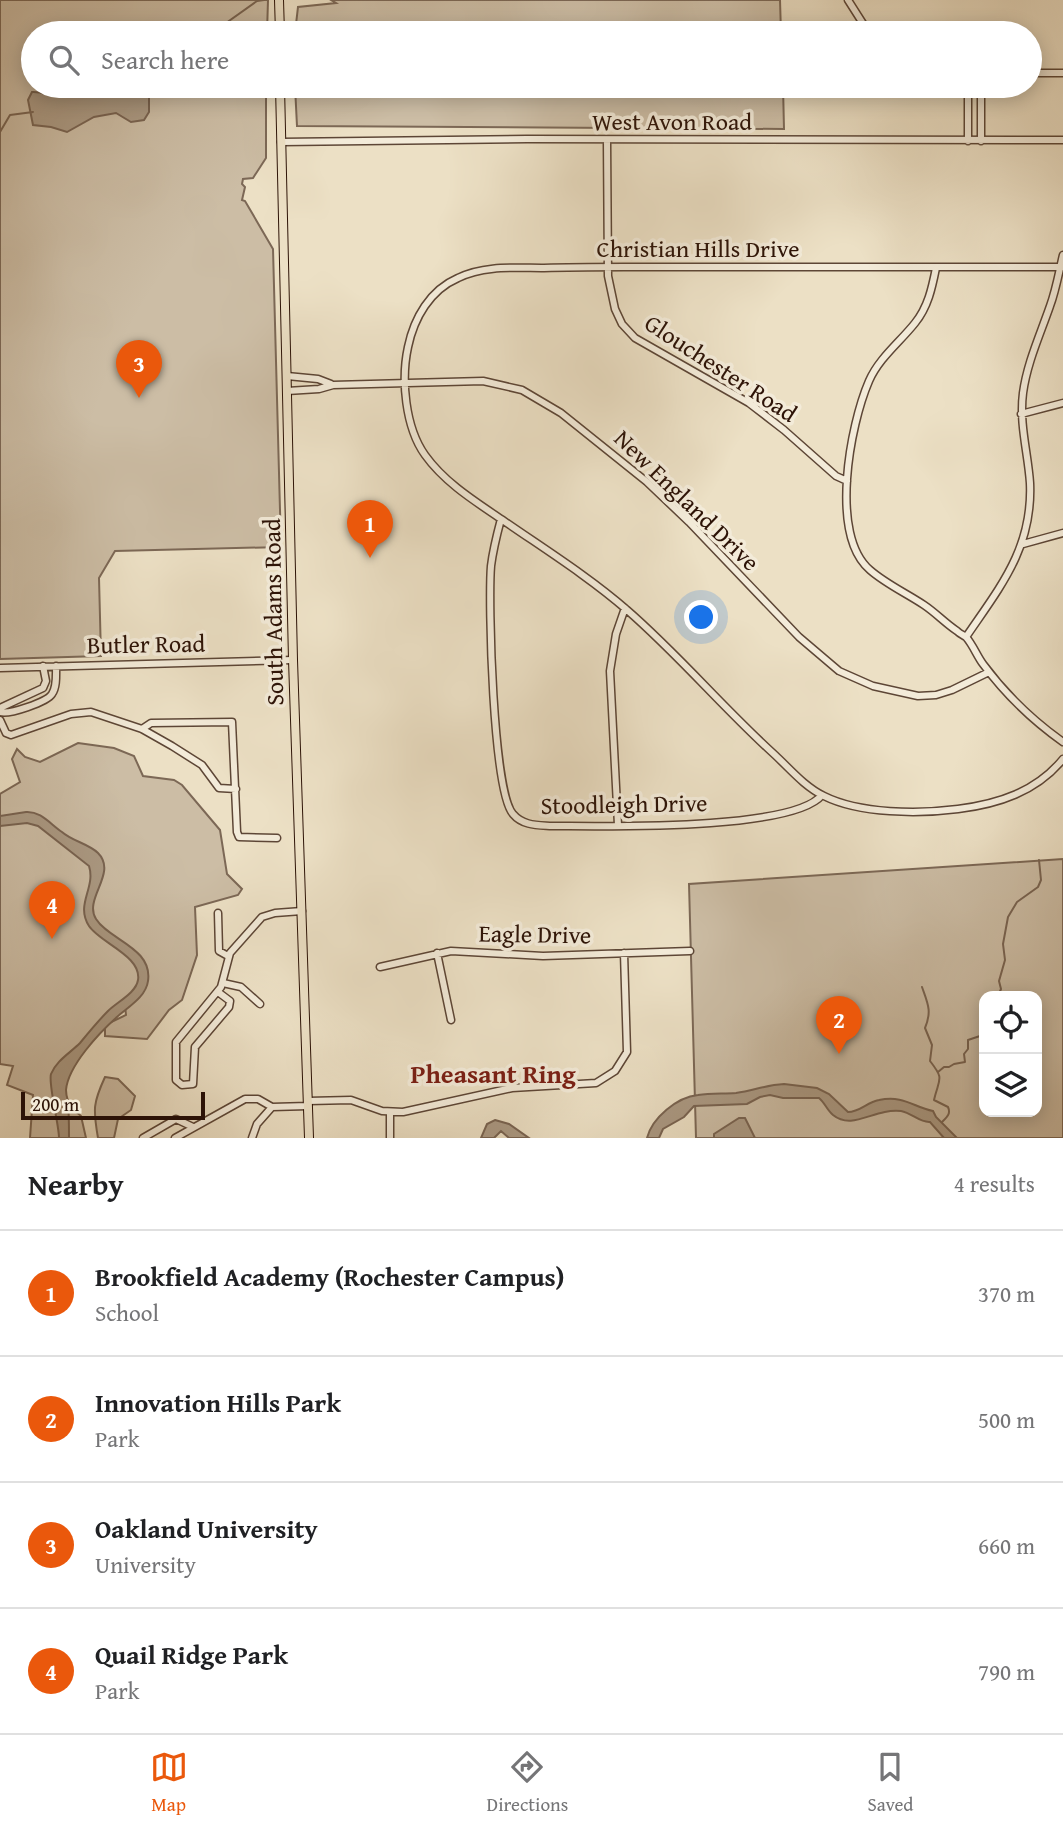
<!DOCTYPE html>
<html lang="en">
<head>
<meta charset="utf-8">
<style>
	:root { --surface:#fff; --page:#f6f6f6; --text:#202124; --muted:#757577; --line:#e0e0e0; --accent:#ea580c }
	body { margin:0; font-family:"Gentium Book Plus",serif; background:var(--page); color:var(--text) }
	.controls { position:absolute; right:21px; bottom:21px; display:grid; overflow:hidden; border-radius:14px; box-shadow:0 4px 18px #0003 }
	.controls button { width:63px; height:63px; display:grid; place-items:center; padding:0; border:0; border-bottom:2px solid var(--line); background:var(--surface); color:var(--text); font:35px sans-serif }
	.scale { position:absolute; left:21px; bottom:18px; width:184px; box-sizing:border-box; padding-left:7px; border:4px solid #2d1307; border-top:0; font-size:19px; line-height:24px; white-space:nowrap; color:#2d1307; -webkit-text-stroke:5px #f3ebd9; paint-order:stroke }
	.you { position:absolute; left:702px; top:618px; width:24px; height:24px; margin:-18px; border:5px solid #fff; border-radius:50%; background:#1a73e8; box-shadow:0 0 0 10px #1a73e833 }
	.badge { display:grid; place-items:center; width:46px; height:46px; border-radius:50%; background:var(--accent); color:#fff; font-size:23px; font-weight:700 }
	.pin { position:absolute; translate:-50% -58px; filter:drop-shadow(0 2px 4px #0008) }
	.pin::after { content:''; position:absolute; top:37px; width:24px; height:21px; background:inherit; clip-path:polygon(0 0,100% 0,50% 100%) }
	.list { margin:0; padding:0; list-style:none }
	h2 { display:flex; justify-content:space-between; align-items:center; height:91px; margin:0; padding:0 28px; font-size:30px }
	h2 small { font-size:23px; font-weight:400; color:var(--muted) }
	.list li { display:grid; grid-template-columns:46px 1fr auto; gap:21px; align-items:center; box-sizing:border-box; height:126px; padding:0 28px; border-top:2px solid var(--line) }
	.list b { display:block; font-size:26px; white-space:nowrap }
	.list p { margin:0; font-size:23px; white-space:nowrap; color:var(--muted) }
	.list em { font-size:23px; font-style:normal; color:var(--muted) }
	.icon { flex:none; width:38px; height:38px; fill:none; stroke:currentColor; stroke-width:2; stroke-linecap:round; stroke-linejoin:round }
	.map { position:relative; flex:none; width:1063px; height:1138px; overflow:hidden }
	.search { position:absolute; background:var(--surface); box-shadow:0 4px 18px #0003; left:21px; right:21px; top:21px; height:77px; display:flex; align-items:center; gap:18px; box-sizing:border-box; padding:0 24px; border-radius:38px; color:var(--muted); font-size:26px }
	.sheet { height:595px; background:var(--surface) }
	nav { display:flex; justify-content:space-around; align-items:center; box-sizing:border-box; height:98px; border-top:2px solid var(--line); background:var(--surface); font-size:19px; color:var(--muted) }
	nav a { display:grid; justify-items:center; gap:4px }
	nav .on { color:var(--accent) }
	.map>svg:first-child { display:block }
</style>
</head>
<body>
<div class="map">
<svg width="1063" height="1138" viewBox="0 0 1063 1138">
	<rect width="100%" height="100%" fill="#ece0c5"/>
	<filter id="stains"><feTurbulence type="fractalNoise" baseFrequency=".00286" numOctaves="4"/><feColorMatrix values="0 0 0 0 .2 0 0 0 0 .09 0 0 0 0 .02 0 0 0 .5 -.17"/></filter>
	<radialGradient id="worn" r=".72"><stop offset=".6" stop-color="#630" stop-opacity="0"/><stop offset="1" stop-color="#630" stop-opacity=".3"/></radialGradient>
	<path fill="#ccbda5" stroke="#7c6856" stroke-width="2" fill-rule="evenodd" d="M0,0H268L267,33H33V86H266V158L253,178L243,179L242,184L245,187L242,200L245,201L273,249L281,547L115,551L99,578L101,656L0,659Z
		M331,0H780L781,33H295L298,7L336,3Z
		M295,86H783L784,129L297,126Z
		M78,743L114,748L134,756L143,776L174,780L182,785L220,830L227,874L242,889L238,895L195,907L197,955L182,1000L169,1010L147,1039L105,1036V1025L126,1015L125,1006L116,1005L55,1093L81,1116L86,1138H30L33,1095L7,1085L13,1066L0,1064V794L20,782L12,759L17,749L25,757L40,762Z
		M1063,859V1138H696L689,884ZM984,996H1037V1112H984Z
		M105,1077L118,1079L135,1096L131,1110L118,1119L114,1138H98C93,1109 93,1103 105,1077Z"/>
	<path fill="#ab9a84" stroke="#796452" stroke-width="2" d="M70,86H154L149,94V112L144,120L131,122L116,113L94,117L67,132L51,127L33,125L28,100L32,92C50,91 55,105 70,86Z
		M26,812C41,811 50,824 62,832C72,841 89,844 98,853C118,873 83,899 96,919C109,940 153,948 148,981C146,997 128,1007 117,1017C99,1033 68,1066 66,1090C66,1093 67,1098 68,1101C69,1113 69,1126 69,1138H59C59,1124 48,1084 51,1074C56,1061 70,1053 80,1043C89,1032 98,1021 108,1011C117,1002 136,993 138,980C142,956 100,943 89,926C75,904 96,888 89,866L38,826L27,823L0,826V816Z
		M784,1084L817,1088L829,1094L848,1112C860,1112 867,1102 879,1100C904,1095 913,1107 933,1111L936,1117L957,1138H944L930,1122C920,1123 912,1113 901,1111C874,1108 853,1131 833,1115C827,1110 825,1103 819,1098H783L770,1095L760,1097L747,1104L694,1106L684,1117L663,1129L659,1138H647C652,1118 677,1097 698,1095C711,1093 724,1094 736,1093C753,1091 765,1085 784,1084Z
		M739,1118H745L755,1138H714V1134Z
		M495,1120L509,1124L529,1138H509L501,1131L494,1138H481L487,1124Z"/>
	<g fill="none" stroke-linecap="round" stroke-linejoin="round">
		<path stroke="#796452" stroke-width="2" d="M212,33L257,1L264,0
			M0,132L10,115L33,112
			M922,987C928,1004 932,1011 925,1028L932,1045L930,1061C945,1080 939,1078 934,1100L948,1107C951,1114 947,1117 942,1122
			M998,996L1001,989L999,981L1005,960L1003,944L1008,917L1017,902L1038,887L1041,880L1039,860
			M938,1072L944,1067H949L954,1064L965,1062L964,1054L968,1049V1040L980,1036V1027L984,1020"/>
		<g stroke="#5d4636" stroke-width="9">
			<path id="minor" d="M848,0L869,33
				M1030,73H1063
				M981,86V141
				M607,140L608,276L615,309L622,324L635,338L749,403L784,430L836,476L847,481
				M968,141V86
				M281,142L527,139L1063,140
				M1063,267C917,268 770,266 624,267C597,267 571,267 544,268C515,268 484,265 458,278C430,290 414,318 408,347C401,379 405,427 425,455C445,483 476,502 504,521C546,550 589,577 627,610C679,655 724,709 775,755C790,769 805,787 824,796C860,814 919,814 958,809C998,804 1036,792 1063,759
				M936,268C932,288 928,307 915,323C900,342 879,358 869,381C850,425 829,535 870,570C886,584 906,593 924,605C936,613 945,623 957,631C960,634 963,635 966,637C973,645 977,656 983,664C1006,695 1032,720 1063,742
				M287,376L318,379L331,384
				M287,391L319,389L333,385L483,381L522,390L561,413L647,482L689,522L799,637L839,671L873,686L918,696L936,695L952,690L989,672
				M1021,414L1063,403
				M501,519C497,534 493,550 491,566C488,602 493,792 513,814C523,826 538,825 552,826C602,826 793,831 822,795
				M1023,544L1063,533
				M966,637C1000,587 1033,548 1030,483C1028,453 1019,424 1023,393C1027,363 1040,335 1050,306C1056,290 1059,272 1063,255
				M0,668L293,660
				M0,708L43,688L46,681L43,666
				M0,712C9,715 47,702 52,694C57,687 56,675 56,666
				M0,720L6,733L11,735L71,714L91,712L142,729L172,746L202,765L219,788L236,789
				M142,729L151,723L232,722L237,832L239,837L277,838
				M618,825L610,671L616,634L625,608
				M218,913L219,951L228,956
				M437,953L451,1020
				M380,967L451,951L543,956L690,951
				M223,983L241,987L260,1004
				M218,992L230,1001L229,1007L195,1047L193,1084L182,1085L176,1080V1042L221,987L230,953L262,917L275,913L302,911
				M308,1101L351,1100L382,1111L403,1112L512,1088L596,1083L615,1071L627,1052L624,953
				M143,1138L176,1119L193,1127
				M175,1138L245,1099H258L272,1107L308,1106
				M252,1138L257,1124L272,1107
				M390,1138V1112"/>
		</g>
		<g stroke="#2d1307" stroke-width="10">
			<path id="major" d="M279,0L280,33
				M280,86L293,660L309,1138"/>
		</g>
		<use href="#minor" stroke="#f3ebd9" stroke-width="6"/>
		<use href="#major" stroke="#ece0c5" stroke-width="8"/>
	</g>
	<g text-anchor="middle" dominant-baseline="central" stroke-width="7" stroke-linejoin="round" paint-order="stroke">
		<g font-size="24" fill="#2d1307" stroke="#f3ebd9">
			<text x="672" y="121">West Avon Road</text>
			<text x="698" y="248">Christian Hills Drive</text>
			<text transform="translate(721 368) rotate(33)">Glouchester Road</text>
			<text transform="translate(687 500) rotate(44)">New England Drive</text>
			<text transform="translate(273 612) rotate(-91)">South Adams Road</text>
			<text transform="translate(146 644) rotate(-1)">Butler Road</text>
			<text transform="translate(624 804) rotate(-1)">Stoodleigh Drive</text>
			<text transform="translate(535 934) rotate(1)">Eagle Drive</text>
		</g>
		<g font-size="26" font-weight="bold" fill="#7a1f14" stroke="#f3ebd9">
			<text x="493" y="1073">Pheasant Ring</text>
		</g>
	</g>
	<rect width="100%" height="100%" filter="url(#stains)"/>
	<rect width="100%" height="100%" fill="url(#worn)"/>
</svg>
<div class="controls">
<button><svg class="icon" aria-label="locate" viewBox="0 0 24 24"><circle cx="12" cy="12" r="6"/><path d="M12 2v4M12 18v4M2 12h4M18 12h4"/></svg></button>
<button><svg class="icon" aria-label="layers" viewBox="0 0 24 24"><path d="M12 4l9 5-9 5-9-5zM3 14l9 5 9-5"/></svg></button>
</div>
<div class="scale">200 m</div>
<div class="you"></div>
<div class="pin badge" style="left:370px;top:558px">1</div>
<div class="pin badge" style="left:839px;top:1054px">2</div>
<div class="pin badge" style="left:139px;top:398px">3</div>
<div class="pin badge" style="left:52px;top:939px">4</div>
<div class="search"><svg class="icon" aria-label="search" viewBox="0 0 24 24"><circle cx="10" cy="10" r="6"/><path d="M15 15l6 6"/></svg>Search here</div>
</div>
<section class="sheet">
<h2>Nearby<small>4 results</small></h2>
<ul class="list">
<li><span class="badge">1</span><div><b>Brookfield Academy (Rochester Campus)</b><p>School</p></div><em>370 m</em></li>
<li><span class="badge">2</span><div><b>Innovation Hills Park</b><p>Park</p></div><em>500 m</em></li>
<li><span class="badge">3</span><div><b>Oakland University</b><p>University</p></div><em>660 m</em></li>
<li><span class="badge">4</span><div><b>Quail Ridge Park</b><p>Park</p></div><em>790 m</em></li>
</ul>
</section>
<nav>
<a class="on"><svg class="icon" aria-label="map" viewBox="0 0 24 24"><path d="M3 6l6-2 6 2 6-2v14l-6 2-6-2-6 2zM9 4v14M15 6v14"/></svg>Map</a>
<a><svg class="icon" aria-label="directions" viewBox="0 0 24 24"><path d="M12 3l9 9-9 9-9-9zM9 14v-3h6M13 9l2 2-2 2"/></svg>Directions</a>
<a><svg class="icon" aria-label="saved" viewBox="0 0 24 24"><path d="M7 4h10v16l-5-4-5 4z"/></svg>Saved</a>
</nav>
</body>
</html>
